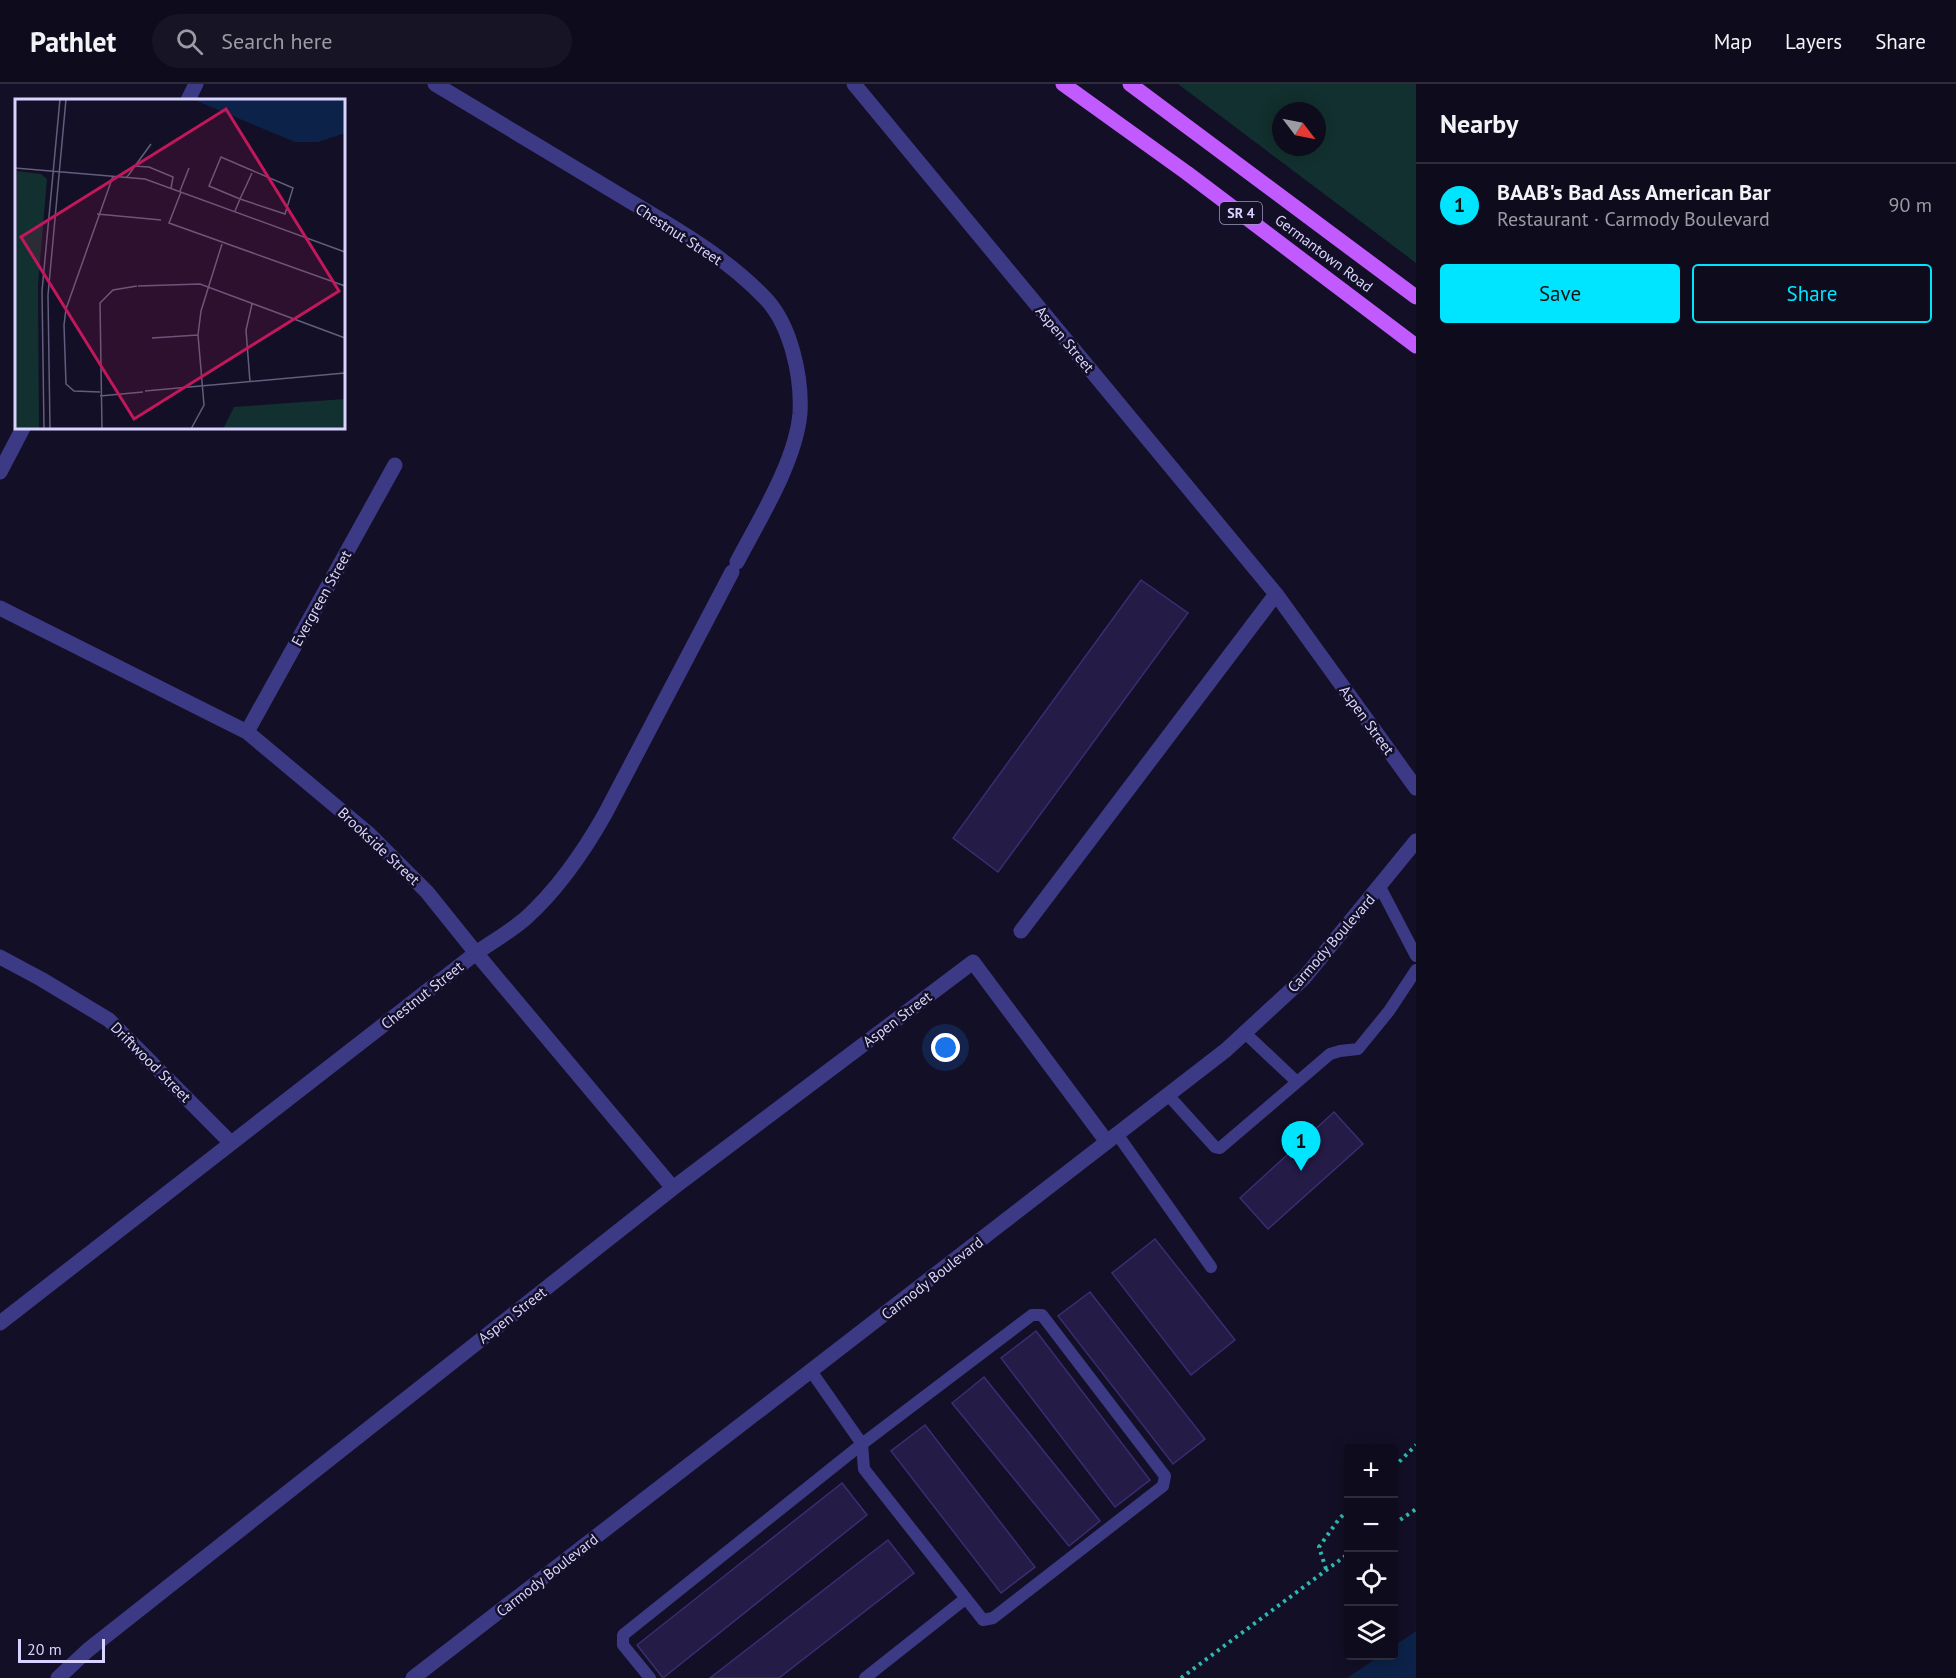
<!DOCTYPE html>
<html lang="en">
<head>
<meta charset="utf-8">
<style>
	:root { --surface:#0e0b1c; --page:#171425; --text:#f1f3f6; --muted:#9b9ba3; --line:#2e2b3b; --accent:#00e5ff }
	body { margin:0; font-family:"PT Sans",sans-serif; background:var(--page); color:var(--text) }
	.controls { position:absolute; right:18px; bottom:18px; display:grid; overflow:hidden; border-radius:6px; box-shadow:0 3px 15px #0003 }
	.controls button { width:54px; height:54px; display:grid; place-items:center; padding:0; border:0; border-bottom:2px solid var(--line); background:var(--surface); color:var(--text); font:30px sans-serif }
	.compass { position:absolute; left:1272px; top:18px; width:54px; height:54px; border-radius:50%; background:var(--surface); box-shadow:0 3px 15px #0003; rotate:122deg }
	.scale { position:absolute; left:18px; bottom:15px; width:87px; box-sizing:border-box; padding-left:6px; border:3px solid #d9d4ff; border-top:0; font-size:16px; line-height:21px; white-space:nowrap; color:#d9d4ff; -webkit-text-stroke:4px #130f26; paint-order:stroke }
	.you { position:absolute; left:946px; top:964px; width:21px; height:21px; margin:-15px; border:4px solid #fff; border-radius:50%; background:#1a73e8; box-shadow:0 0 0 9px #1a73e833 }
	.badge { display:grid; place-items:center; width:39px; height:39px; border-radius:50%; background:var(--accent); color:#111; font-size:20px; font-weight:700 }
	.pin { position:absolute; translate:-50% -50px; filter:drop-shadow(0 2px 3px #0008) }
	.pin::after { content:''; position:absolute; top:32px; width:21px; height:18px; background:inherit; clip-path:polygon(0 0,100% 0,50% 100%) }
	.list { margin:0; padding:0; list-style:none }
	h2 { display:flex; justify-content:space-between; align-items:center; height:78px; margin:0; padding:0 24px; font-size:26px }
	h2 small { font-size:20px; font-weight:400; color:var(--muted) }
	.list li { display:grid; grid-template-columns:39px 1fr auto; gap:18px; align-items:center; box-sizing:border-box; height:84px; padding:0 24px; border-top:2px solid var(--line) }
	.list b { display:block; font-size:22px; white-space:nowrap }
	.list p { margin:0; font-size:20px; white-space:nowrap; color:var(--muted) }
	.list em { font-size:20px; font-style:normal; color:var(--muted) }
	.actions { display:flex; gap:12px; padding:18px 24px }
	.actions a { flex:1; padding:14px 0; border:2px solid var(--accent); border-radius:6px; text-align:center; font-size:21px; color:var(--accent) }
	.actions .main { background:var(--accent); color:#111 }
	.icon { flex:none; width:33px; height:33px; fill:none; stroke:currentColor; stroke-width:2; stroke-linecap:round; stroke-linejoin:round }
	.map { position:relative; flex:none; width:1416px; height:1594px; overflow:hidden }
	header { display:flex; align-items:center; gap:36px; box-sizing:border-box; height:84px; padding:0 30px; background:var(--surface); border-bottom:2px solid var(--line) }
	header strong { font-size:28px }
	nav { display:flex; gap:33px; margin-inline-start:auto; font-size:21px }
	.search { width:420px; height:54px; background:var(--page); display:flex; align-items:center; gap:15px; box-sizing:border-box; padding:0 21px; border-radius:33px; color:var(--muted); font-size:22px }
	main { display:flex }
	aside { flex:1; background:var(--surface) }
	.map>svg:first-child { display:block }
</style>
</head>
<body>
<header>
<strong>Pathlet</strong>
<div class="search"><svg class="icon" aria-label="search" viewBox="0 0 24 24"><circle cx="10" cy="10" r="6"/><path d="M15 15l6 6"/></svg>Search here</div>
<nav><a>Map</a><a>Layers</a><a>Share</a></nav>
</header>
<main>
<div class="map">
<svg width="1416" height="1594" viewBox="0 0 1416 1594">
	<rect width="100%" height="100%" fill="#130f26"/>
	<path fill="#12302f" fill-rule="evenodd" d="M1178,0H1416V179ZM1281,27H1317V63H1281Z"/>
	<path fill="#0c2248" d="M1416,1547V1594H1347L1380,1572H1394V1562Z"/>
	<path fill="#241b47" stroke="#3b2d73" stroke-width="1.5" d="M1141,496L1188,529L998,788L953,754Z
		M1334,1028L1363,1060L1268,1145L1240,1114Z
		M1155,1155L1235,1256L1191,1291L1112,1189Z
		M1090,1208L1205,1355L1173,1380L1058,1232Z
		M1036,1247L1150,1396L1115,1423L1001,1274Z
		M984,1293L1100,1437L1069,1462L952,1319Z
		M925,1341L1035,1483L1001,1509L891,1367Z
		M842,1399L867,1431L663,1594L637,1561Z
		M888,1456L914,1489L779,1594H710Z"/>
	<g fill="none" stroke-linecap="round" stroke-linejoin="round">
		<path stroke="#2fb8b0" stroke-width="4" stroke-dasharray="3 4.5" stroke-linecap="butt" d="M1394,1383L1416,1361
			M1394,1440L1416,1425
			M1326,1485L1319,1463L1339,1435L1348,1426
			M1181,1594L1348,1470"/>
		<path stroke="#3d3a85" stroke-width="12" d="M1380,803L1416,872
			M1245,949L1297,998
			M1168,1011L1215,1063L1220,1064L1330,970L1340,967L1358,965L1389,927L1416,886
			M1117,1050L1211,1183
			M650,1594L623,1561V1551L862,1360L1032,1231H1042L1165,1392L1163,1402L993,1534L983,1536L864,1385L862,1360L811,1287
			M865,1594L965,1515"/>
		<path stroke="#3d3a85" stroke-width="15" d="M435,0C496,37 557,73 618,110C669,141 723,170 765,214C791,241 802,293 800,329C796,377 759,436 737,478
			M854,0L1276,510L1416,704
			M188,16L196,0
			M0,388L23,344
			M0,524L247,648L369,750L427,808L476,869L673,1104
			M247,648L395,381
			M1021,847L1276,510
			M0,873L41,895L109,936L231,1059
			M0,1239L476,869C492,858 511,847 526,834C559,804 583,769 605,730L732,488
			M58,1594L88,1566L673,1104L973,878L1107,1058
			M413,1594L1226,966L1304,894L1416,757"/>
		<path stroke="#c25bff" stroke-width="15" d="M1063,0L1187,89L1416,262
			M1130,0L1416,213"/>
	</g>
	<g text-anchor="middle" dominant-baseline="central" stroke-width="5" stroke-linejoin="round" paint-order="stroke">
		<rect fill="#130f26" stroke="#9e99be" stroke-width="1.5" x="1220" y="118" width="42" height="22" rx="4.5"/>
		<g font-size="14" font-weight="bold" fill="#d9d4ff">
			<text x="1241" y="129">SR 4</text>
		</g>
		<g font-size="15" fill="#d9d4ff" stroke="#130f26">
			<text transform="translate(679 150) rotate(33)">Chestnut Street</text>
			<text transform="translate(1324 169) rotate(37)">Germantown Road</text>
			<text transform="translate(1065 255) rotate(50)">Aspen Street</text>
			<text transform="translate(321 514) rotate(-61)">Evergreen Street</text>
			<text transform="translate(1367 636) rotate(54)">Aspen Street</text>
			<text transform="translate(379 762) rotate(43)">Brookside Street</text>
			<text transform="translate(1331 859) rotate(-49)">Carmody Boulevard</text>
			<text transform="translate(422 911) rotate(-38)">Chestnut Street</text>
			<text transform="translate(897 935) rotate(-37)">Aspen Street</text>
			<text transform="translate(151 978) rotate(45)">Driftwood Street</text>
			<text transform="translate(932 1194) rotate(-38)">Carmody Boulevard</text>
			<text transform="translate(512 1231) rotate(-38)">Aspen Street</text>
			<text transform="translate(547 1491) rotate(-38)">Carmody Boulevard</text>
		</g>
	</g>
	<g transform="translate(15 15)">
		<rect width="330" height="330" fill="#130f26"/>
		<path d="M2,72L26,75L32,80L23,186L24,330H0ZM330,300V330H208L219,308Z" fill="#12302f"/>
		<path d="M177,0H330V34L303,43H280Z" fill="#0c2248"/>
		<path fill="none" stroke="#625e7d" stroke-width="1.5" d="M118,67L134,68L158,78L156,89M0,69L130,80L330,153M112,78L136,45M165,92L174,69M166,93L154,124L330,187M220,112L225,100L194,87L206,58L278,89L270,115L225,100L237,74M82,115L146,121M123,187L185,185L330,239M137,239L183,236M235,283L231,231L237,205M130,292L330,274M85,293L59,292L51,285L49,226L51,210L98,77M85,297L128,293M29,330L27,192L45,0M35,330L33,196L51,0M87,330L85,204L98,191L122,187M176,330L189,306L183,236L186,212L207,145"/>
		<path fill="#c2185b" fill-opacity="0.15" stroke="#c2185b" stroke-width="3" d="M211,10L324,192L119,320L6,138Z"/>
		<rect width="330" height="330" fill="none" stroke="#d9d4ff" stroke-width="3"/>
	</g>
</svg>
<div class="controls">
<button>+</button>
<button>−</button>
<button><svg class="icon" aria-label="locate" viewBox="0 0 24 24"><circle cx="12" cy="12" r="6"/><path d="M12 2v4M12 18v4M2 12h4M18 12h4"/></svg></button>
<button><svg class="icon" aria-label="layers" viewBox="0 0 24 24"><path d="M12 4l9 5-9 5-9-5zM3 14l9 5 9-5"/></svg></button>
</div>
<svg class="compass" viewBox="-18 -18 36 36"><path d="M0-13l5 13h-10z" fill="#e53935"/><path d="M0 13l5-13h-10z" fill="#9b9ba3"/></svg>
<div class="scale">20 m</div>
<div class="you"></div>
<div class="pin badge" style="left:1301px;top:1087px">1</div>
</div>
<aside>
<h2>Nearby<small></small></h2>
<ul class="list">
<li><span class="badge">1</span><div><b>BAAB's Bad Ass American Bar</b><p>Restaurant · Carmody Boulevard</p></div><em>90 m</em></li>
</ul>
<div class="actions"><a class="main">Save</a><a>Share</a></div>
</aside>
</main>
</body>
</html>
